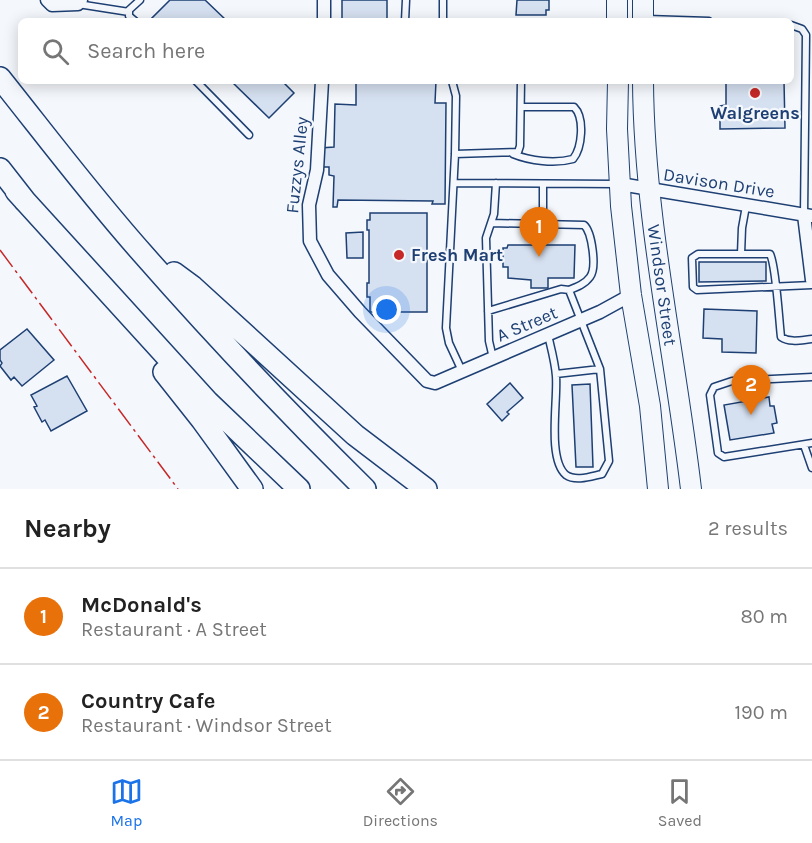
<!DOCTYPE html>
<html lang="en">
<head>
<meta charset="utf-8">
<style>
	:root { --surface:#fff; --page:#f2f2f2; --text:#222; --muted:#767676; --line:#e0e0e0; --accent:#1a73e8 }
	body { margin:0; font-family:Karla,sans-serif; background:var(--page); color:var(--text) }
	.you { position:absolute; left:387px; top:310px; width:21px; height:21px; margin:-15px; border:4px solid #fff; border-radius:50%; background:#1a73e8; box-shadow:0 0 0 9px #1a73e833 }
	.badge { display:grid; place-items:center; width:39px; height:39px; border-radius:50%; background:var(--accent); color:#fff; font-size:20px; font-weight:700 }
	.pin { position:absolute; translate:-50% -50px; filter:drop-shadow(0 2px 3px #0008) }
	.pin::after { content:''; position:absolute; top:32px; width:21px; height:18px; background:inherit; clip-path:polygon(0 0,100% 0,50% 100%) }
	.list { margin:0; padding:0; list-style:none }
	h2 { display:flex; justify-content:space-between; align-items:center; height:78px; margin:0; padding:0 24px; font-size:26px }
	h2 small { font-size:20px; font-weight:400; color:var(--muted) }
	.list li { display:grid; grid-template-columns:39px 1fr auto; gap:18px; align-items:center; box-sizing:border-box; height:96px; padding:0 24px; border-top:2px solid var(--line) }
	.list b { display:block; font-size:22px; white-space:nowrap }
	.list p { margin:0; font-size:20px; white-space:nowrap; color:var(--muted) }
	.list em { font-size:20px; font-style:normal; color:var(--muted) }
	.icon { flex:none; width:33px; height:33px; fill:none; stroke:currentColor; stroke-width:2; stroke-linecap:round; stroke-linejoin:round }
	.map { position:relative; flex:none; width:812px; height:489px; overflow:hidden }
	.search { position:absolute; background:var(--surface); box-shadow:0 3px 15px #0003; left:18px; right:18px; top:18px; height:66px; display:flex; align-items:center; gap:15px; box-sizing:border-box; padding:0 21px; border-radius:9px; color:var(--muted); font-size:22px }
	.sheet { height:270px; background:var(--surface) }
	nav { display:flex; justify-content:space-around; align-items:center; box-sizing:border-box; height:84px; border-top:2px solid var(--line); background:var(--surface); font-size:16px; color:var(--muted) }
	nav a { display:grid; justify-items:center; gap:3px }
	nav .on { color:var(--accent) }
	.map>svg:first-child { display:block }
</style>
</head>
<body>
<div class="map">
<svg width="812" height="489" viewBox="0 0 812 489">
	<rect width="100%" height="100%" fill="#f4f7fb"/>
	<path fill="#d5e0f0" stroke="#1d3f73" stroke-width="1.5" d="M170,0H205L227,21H154L151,19Z
		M342,0H387V21H342Z
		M517,0H549V10H546V15H516Z
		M231,81H282L294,93L269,118Z
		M356,81H436L435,103H446L445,204H432L433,201L338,200L337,207H333L334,176L329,175V167H320V148L334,147L335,104L356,105Z
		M726,81H784L785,128L720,129V106L726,105Z
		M370,213H427V312H370V297H367V283H369V230H367V220H370Z
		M363,232V258H347L346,233Z
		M508,245H575L574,278H548V288H531V280L508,278V267H503V248H507Z
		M699,262H766V281L699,282Z
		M704,309L757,311L756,353L722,352V339L703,338Z
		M27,329L54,360L22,386L14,377L11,380L0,366L2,363L0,360V350Z
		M67,376L87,411L51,431L45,420L42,422L34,407L37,406L31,395Z
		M510,383L523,398L507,412L509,414L502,421L487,404Z
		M590,384L593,467H576L572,385Z
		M769,397L770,406H774L777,423L772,424L774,433L730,440L724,405Z"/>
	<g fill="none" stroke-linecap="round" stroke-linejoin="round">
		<g stroke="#1d3f73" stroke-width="9">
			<path id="lane" d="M78,4L129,12
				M647,19L709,21
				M135,21L129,16V10L140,0
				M405,21L406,0
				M443,21V0
				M791,25L802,29L806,35L804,215
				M196,81L249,135
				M452,81L456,96L455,154L446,328L449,343L462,371
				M455,154L518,152L520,146L521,81
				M513,154C530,161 555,164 573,159C582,148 585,118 574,107H521
				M454,183L616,184
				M543,184V224
				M741,254L742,228L746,206
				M812,285L697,290L693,287L692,258L698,254H770C776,265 779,320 781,337C790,343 801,340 812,339
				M488,311L561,289L569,290C577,287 585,284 590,277C597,268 592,232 584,225L491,223
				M548,335C551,348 555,362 556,376C558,400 547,459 566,475C576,482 592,476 602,474L609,461L600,369L569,290
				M493,358L489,341L486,238L494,214L496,183
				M556,374L600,369
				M812,377L732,381L714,387L710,395L718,453L724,457L812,443
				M804,445L812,468"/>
		</g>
		<g stroke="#1d3f73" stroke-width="15">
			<path id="street" d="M47,0L52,5L78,4L81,0
				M324,21V0
				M322,81L317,170L309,205L310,241L328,275L360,312L427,381L435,383L600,312L631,295
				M620,184L812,216
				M804,215L812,280"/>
		</g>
		<g stroke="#1d3f73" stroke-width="22">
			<path id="primary" d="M617,0V21
				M643,0V21
				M618,81L617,129L621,206L631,295L650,406L658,489
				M643,81C644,218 675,353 691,489"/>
		</g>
		<g stroke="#1d3f73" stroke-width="24">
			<path id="highway" d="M0,78C47,137 93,198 143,254C214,335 288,413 365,489
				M0,169L25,201
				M16,191L208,402L299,489
				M174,273L193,287L355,435L426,489
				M164,372L202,420L252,489"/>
		</g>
		<use href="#lane" stroke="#f4f7fb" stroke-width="6"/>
		<use href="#street" stroke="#f4f7fb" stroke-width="12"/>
		<use href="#primary" stroke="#f4f7fb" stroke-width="20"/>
		<use href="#highway" stroke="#f4f7fb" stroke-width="21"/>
		<path stroke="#c62828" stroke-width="1.5" stroke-dasharray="21 4.5 3 4.5" stroke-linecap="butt" d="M0,250L178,489"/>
	</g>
	<g fill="#c62828" stroke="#f4f7fb" stroke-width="2">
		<circle cx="755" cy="93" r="6"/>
		<circle cx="399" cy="255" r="6"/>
	</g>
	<g text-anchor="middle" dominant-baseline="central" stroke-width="4.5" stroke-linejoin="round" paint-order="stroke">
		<g font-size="18" font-weight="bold" fill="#1d3f73" stroke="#f4f7fb">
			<text x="755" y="113">Walgreens</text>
			<text x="411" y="255" text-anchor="start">Fresh Mart</text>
		</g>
		<g font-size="18" fill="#1d3f73" stroke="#f4f7fb">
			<text transform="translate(297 165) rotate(-84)">Fuzzys Alley</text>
			<text transform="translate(719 183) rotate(9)">Davison Drive</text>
			<text transform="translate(662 285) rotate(82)">Windsor Street</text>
			<text transform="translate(527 324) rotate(-23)">A Street</text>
		</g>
	</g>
</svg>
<div class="you"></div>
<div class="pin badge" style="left:539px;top:257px;background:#e8710a">1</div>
<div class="pin badge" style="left:751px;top:415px;background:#e8710a">2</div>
<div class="search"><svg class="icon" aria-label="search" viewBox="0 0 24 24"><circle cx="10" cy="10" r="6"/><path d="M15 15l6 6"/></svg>Search here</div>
</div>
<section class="sheet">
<h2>Nearby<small>2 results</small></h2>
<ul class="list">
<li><span class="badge" style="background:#e8710a">1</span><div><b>McDonald's</b><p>Restaurant · A Street</p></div><em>80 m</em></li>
<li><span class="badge" style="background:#e8710a">2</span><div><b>Country Cafe</b><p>Restaurant · Windsor Street</p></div><em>190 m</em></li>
</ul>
</section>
<nav>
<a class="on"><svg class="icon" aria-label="map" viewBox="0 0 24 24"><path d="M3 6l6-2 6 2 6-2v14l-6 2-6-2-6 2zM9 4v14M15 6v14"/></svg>Map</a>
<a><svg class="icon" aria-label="directions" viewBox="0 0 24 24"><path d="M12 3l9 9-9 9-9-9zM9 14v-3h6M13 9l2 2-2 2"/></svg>Directions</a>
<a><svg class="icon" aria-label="saved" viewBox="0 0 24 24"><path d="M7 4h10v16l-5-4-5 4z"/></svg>Saved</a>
</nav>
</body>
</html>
